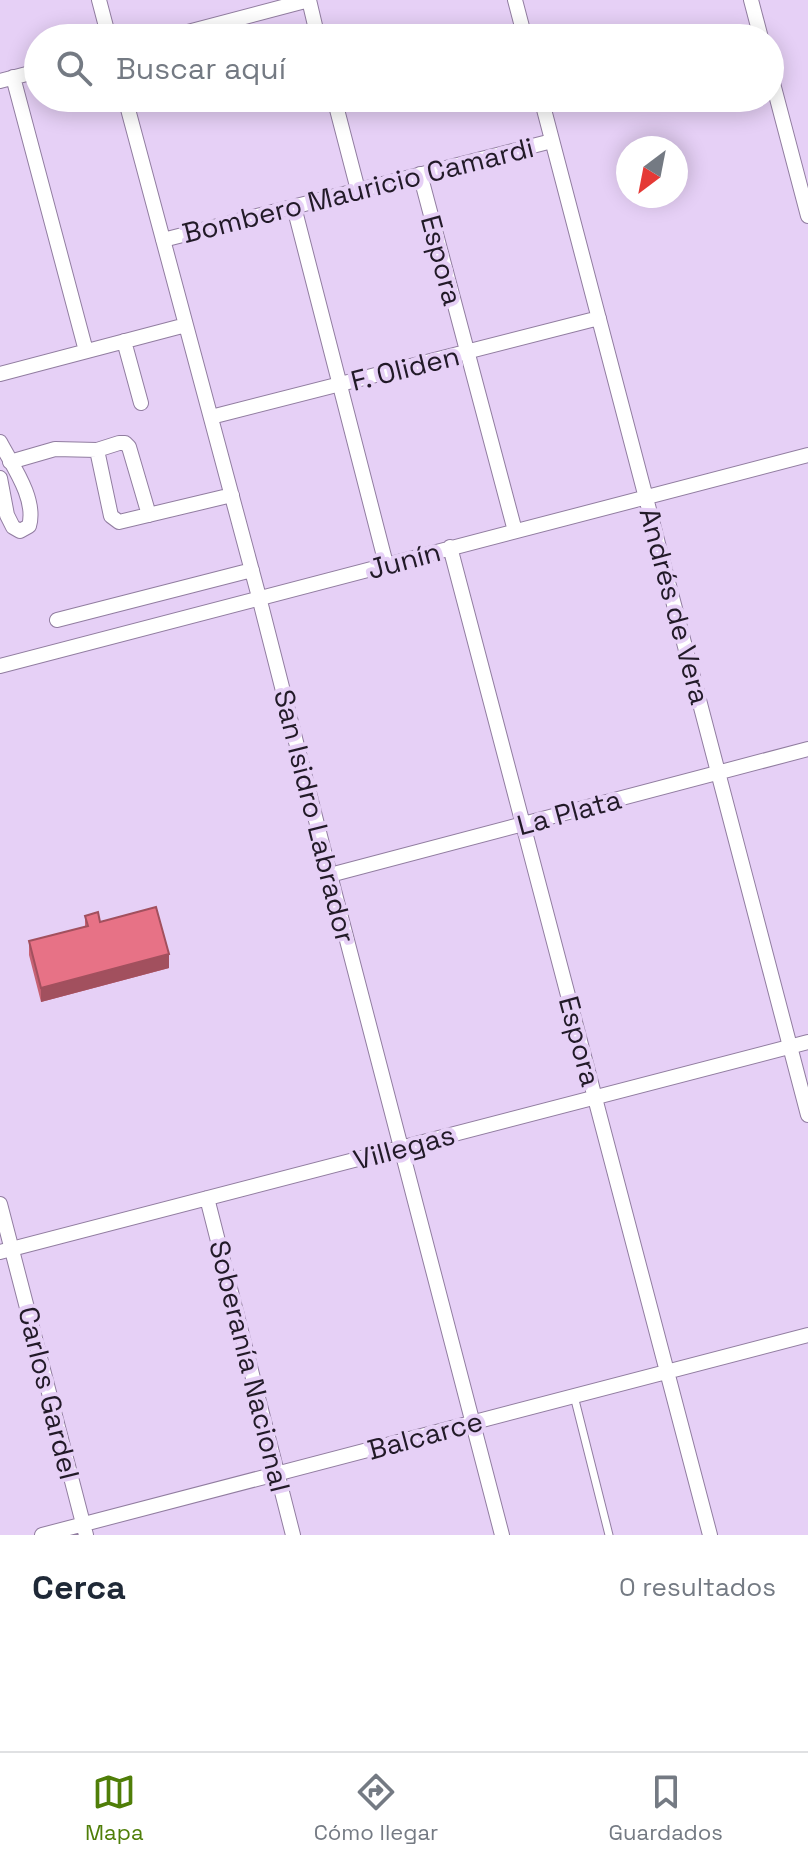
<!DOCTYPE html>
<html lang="es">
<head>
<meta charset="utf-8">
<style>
	:root { --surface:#fff; --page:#f6f6f7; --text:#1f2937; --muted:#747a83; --line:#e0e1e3; --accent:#4f7e08 }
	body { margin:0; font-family:"Space Grotesk",sans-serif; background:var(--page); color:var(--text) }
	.compass { position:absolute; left:616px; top:136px; width:72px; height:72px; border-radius:50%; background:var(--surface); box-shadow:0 4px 20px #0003; rotate:212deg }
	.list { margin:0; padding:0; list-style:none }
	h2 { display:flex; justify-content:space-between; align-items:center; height:104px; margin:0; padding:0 32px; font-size:34px }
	h2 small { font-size:26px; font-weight:400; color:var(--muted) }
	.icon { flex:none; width:44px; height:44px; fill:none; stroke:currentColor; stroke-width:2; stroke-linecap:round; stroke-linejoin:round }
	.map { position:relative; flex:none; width:808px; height:1535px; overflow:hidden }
	.search { position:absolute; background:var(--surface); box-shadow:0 4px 20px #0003; left:24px; right:24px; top:24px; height:88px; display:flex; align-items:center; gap:20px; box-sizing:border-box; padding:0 28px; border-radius:44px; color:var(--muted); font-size:30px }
	.sheet { height:216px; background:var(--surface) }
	nav { display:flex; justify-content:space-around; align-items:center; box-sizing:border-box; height:112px; border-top:2px solid var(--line); background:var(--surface); font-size:22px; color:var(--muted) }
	nav a { display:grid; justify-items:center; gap:4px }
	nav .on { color:var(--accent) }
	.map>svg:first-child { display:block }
</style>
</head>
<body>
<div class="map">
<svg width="808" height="1535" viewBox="0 0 808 1535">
	<rect width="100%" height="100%" fill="#e6d0f6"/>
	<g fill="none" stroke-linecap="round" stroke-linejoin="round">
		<g stroke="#917da0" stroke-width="9">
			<path id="lane" d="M574,1396L609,1535"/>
		</g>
		<g stroke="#917da0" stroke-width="16">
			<path id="street" d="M99,0L109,38
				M309,0L318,38
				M515,0L525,38
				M751,0L761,38
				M165,38L309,0
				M770,72L808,216
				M13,77L86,351
				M0,81L38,71
				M125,98L259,597L330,875L502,1535
				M334,98L358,190
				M541,98L808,1115
				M420,174L515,531
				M294,207L386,564
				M163,240L552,141
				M124,341L141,403
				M0,374L186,325
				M211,417L599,318
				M0,442C12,465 37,499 29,526L20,531L13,527L7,515L0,478
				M97,450L111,516L119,522L232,495
				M10,462L55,449L97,450L119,443H125L129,447L149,515
				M450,547L710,1535
				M57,620L252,570
				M0,666L808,455
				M330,875L808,749
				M207,1198L293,1535
				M0,1204L86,1535
				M0,1252L808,1042
				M42,1535L808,1335"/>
		</g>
		<use href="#lane" stroke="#fff" stroke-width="7"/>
		<use href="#street" stroke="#fff" stroke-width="14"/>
	</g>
	<path fill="#c76273" d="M85,916L100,922L169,968L41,1002L29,955V941L85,927Z"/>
	<path fill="#a2505e" d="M169,954V968L41,1002V988Z"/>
	<path fill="#e77286" stroke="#a2505e" stroke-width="2" d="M156,907L169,954L41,988L29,941L88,926L85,916L98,912L100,922Z"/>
	<g text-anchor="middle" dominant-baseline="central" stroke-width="8" stroke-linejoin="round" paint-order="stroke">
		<g font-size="28" fill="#221a28" stroke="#e6d0f6">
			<text transform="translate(358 190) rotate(-14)">Bombero Mauricio Camardi</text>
			<text transform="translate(442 260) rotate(75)">Espora</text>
			<text transform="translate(405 368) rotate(-14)">F. Oliden</text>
			<text transform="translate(404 560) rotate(-15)">Junín</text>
			<text transform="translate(675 606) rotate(75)">Andrés de Vera</text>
			<text transform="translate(569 812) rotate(-15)">La Plata</text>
			<text transform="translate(315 816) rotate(76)">San Isidro Labrador</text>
			<text transform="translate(580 1041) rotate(75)">Espora</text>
			<text transform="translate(404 1147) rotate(-15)">Villegas</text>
			<text transform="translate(250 1366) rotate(76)">Soberanía Nacional</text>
			<text transform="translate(49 1393) rotate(76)">Carlos Gardel</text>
			<text transform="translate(425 1435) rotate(-15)">Balcarce</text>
		</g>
	</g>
</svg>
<svg class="compass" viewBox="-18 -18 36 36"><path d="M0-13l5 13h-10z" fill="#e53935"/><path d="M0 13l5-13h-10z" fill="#747a83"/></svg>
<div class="search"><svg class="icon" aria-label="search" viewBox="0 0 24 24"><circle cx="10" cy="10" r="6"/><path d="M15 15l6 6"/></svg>Buscar aquí</div>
</div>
<section class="sheet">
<h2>Cerca<small>0 resultados</small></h2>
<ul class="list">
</ul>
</section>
<nav>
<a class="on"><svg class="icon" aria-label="map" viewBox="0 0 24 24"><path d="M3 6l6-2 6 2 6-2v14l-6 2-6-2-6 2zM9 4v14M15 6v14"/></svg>Mapa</a>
<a><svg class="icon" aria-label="directions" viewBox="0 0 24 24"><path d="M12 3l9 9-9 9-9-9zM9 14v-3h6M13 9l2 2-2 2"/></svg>Cómo llegar</a>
<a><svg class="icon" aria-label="saved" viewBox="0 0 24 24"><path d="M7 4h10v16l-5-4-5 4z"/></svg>Guardados</a>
</nav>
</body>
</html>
